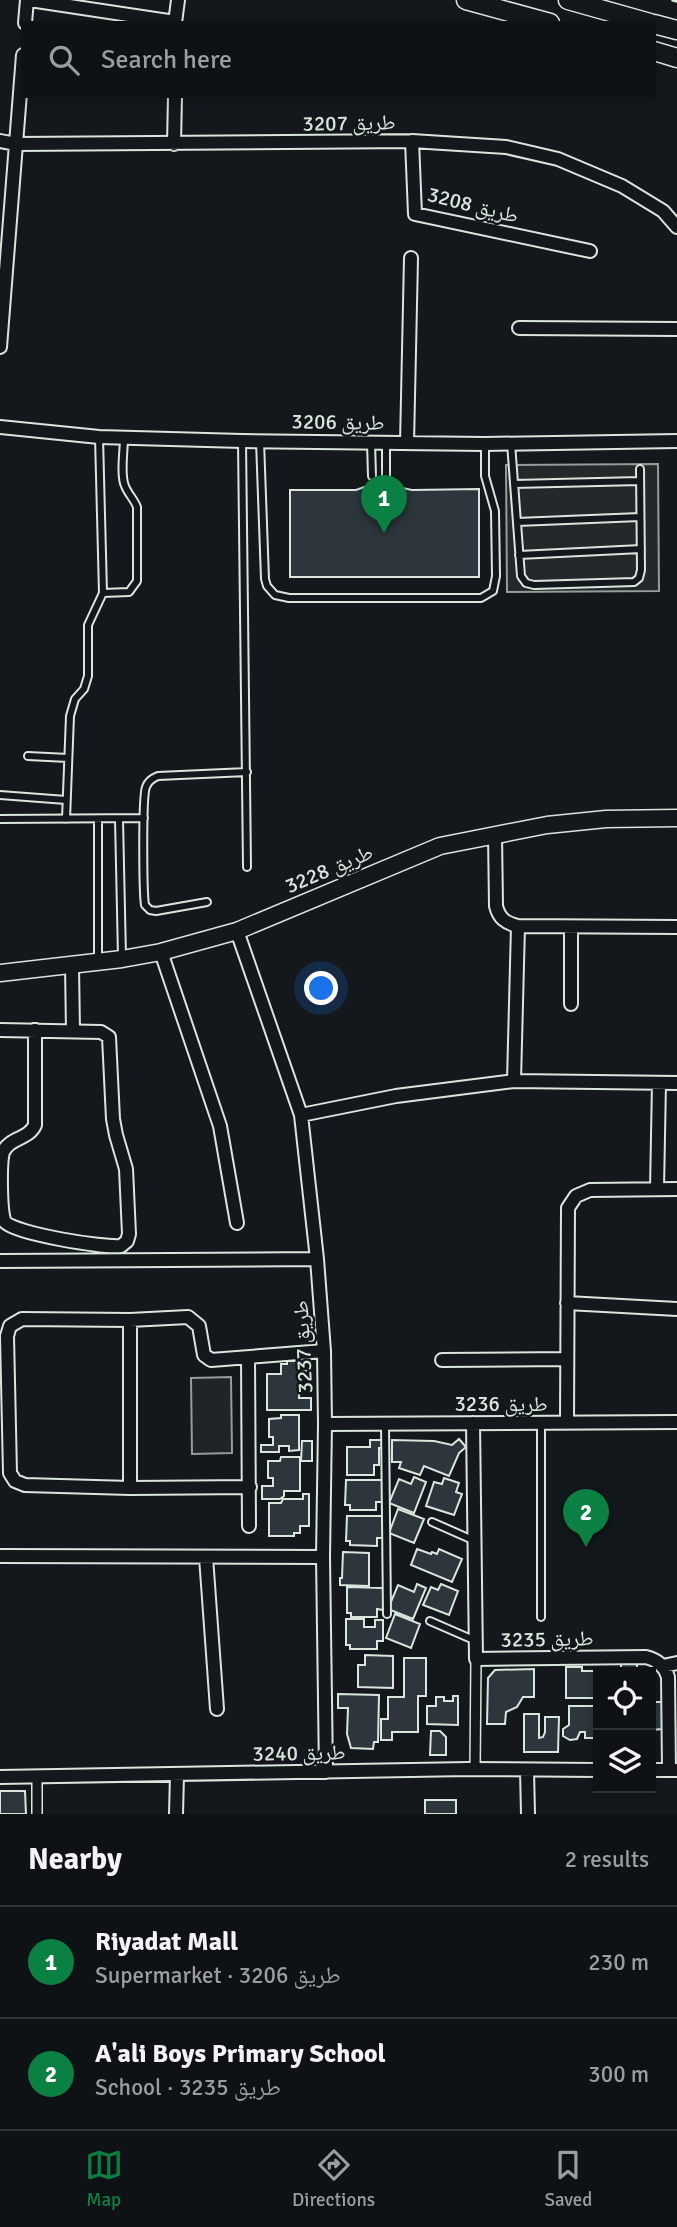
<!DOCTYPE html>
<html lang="en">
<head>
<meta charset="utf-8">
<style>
	:root { --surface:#0f1215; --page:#181b1e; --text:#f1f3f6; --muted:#9b9ea0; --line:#2f3234; --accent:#0b8043 }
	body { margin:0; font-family:Signika,"Noto Naskh Arabic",sans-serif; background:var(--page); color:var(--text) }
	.controls { position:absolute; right:21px; bottom:21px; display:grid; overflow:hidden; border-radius:0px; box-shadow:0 4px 10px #0003 }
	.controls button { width:63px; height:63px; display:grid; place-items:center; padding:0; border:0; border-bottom:2px solid var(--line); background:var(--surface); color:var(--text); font:35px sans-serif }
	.you { position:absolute; left:322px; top:989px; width:24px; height:24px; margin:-18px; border:5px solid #fff; border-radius:50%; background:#1a73e8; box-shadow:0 0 0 10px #1a73e833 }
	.badge { display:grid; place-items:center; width:46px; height:46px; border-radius:50%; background:var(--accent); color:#fff; font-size:23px; font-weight:700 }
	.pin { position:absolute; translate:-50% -58px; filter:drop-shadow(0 2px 4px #0008) }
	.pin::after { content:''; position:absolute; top:37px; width:24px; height:21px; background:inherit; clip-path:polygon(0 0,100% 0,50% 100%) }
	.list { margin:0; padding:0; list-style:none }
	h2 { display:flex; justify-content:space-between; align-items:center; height:91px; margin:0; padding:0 28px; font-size:30px }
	h2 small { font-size:23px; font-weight:400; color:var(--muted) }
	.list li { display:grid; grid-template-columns:46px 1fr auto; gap:21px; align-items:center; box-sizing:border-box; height:112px; padding:0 28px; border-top:2px solid var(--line) }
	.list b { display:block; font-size:26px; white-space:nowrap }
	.list p { margin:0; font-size:23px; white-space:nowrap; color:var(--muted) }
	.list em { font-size:23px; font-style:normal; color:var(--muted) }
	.icon { flex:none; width:38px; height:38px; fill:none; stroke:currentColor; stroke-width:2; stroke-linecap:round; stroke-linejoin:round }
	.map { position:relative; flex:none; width:677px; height:1814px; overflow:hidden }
	.search { position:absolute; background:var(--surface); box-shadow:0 4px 10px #0003; left:21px; right:21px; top:21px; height:77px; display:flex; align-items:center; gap:18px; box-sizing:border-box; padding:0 24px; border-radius:0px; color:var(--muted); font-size:26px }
	.sheet { height:315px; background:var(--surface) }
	nav { display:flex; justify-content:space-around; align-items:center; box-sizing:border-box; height:98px; border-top:2px solid var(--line); background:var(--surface); font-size:19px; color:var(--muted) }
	nav a { display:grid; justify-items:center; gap:4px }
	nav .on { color:var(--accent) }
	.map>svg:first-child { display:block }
</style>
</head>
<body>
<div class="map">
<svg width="677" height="1814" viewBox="0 0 677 1814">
	<rect width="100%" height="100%" fill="#14181c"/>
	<path fill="#202428" stroke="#939e99" stroke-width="2" d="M231,1377L232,1453L192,1454L191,1378Z"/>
	<path fill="#24282b" stroke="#939e99" stroke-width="2" d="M658,464L659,591L507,592L506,465Z"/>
	<path fill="#2c363c" stroke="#d8e6dc" stroke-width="2" d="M384,484L412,490L479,489V577H290V490H356L367,486Z
		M287,1361H311V1371H300L299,1398H311V1410H267V1374H281V1364H287Z
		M281,1415H299V1450L289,1451V1446H279V1452H261V1445H273V1437H269V1419L281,1418Z
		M459,1439L466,1447L459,1453L449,1476L424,1466L420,1475L399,1468L401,1462H392V1440L434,1441L452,1445Z
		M370,1440H385V1448H379V1465H374V1475H347V1447H370Z
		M302,1441H312V1461H301Z
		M281,1457H300V1491H284V1496L280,1499H262V1486H273V1478H268V1461H280Z
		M414,1477L426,1482L414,1513L389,1503L399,1479L411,1484Z
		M444,1478L459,1483L456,1492L462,1494L454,1515L426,1506L434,1482L442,1484Z
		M346,1480H382V1502H376V1510H350V1505H345Z
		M303,1494H309V1526H300V1533H294V1536H269V1503H281L283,1499H303Z
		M398,1509L424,1519L414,1543L389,1533Z
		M347,1516H383V1538H377V1546L350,1545V1541H346Z
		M417,1549L431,1554L432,1552L437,1554L439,1549L462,1559L452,1582L411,1565Z
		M343,1552L369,1553V1586L340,1585V1578H342Z
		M417,1584L426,1588L413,1619L388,1609L398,1585L414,1592Z
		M441,1584L458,1591L449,1615L423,1605L431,1587L438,1590Z
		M347,1587L384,1588L383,1610L377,1609V1617H351V1613H347Z
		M395,1614L420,1624L411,1648L386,1638Z
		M346,1619H364V1627H375V1620H383V1641H377V1649H350V1645H346Z
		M365,1655L393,1656V1688L358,1687V1665H365Z
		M404,1658H426V1696H418V1732H392V1740H381V1719H388V1697H404Z
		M621,1663H637V1670H643V1672H609V1670H621Z
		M566,1667H582V1671H597V1698H566Z
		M534,1669V1697H523L517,1707L506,1712L505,1724H487L488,1678L495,1670Z
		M338,1694L379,1695L378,1742H374L373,1749L351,1748L347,1734L348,1708H338Z
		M453,1696H458V1725L427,1724V1706H436V1697H444V1701H453Z
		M651,1702H663V1729L651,1730Z
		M569,1706H597V1738H585V1732H580L577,1739L570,1740L563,1736V1729L569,1725Z
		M524,1714H539V1738L543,1737L545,1732V1717H559L558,1752H524Z
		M431,1731H440L446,1737V1755H430Z
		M0,1791H25L26,1814H0Z
		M425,1800H456V1814H425Z"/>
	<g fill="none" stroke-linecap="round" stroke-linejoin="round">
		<g stroke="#d8e6dc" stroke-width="10">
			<path id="service" d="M242,441L247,867
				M260,441L265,579L267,586L275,595L289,598H481L493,591L496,576L495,511L485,476V444
				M371,442L372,476
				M386,443V476
				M511,443L521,576L526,583L534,585L634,582L639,578L641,570L640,469
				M514,484L640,481
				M517,522L640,517
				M519,555L641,549
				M103,593L129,592L137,581V507C134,499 128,494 125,486C120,475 124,450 124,438
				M28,756L68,758
				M0,795L66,800
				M0,819L144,818
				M66,819L70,716L75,699L84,689L88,676V625L103,593L99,437
				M119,819L122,957
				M207,902L156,911L150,910L145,905C143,892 142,797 146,787C148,781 153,778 158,776L247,772
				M98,961V819
				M385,1424L387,1614
				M432,1522L475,1541
				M541,1617V1423
				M430,1621L476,1641"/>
		</g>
		<g stroke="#d8e6dc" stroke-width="12">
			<path id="pedestrian" d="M475,1769L476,1659
				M37,1814V1777"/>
		</g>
		<g stroke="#d8e6dc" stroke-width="16">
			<path id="minor" d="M30,0L175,22
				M25,23L27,0
				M175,23L178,0
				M0,141L16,144L412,141L506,147L558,159L622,186L663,211L677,227
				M412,141L415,214L590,251
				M174,144L175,96
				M519,328L677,329
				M0,347L23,55
				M0,427L99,437L242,441L485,444L677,441
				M407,443L411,258
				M495,835L496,906C499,918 505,923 518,926L677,927
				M237,931L301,1115L317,1259L324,1351L325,1424L323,1557L326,1772
				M161,952L220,1126L237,1223
				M72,966L73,1031
				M571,1004V927
				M0,1030L101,1032L109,1037L113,1119L116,1135L126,1169L129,1234L127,1241L121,1246C104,1248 16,1234 5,1222C0,1212 0,1163 3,1152C10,1137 28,1140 35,1125V1030
				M514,1081L518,926
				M301,1115L396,1096L514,1081L677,1083
				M657,1189L659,1083
				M0,1261L317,1259
				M567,1303L677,1309
				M130,1320V1488
				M248,1358L249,1526
				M442,1360L567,1359
				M567,1422L568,1208L576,1196L590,1190L677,1189
				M473,1423L476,1659L646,1657C658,1660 665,1666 668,1677L669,1770
				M325,1424L677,1422
				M250,1487L130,1488L25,1485L15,1481L10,1473L7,1336L10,1326L22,1319L130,1320L188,1317L199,1326L204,1355L211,1360L324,1351
				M0,1556L323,1557
				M206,1557L217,1709
				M663,1666L677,1663
				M527,1770L528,1814
				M651,1770H677
				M0,1777L468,1769L598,1770
				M176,1814L177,1775"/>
		</g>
		<g stroke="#d8e6dc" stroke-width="19">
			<path id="tertiary" d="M0,973L122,959L161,952L237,931L440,846L547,825L606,819L677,818"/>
		</g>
		<g stroke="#d8e6dc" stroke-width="21">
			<path id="secondary" d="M466,0L550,23
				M568,0L650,23
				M654,24L677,30
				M654,51L677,58"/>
		</g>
		<use href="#service" stroke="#14181c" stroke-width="6"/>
		<use href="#pedestrian" stroke="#14181c" stroke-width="9"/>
		<use href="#minor" stroke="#14181c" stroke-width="12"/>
		<use href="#tertiary" stroke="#14181c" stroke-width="16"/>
		<use href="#secondary" stroke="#14181c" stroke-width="18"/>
		<path stroke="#d8e6dc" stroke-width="3.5" d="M673,0L677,1"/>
	</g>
	<g text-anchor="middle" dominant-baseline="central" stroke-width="5" stroke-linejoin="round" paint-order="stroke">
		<g font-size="21" fill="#d8e6dc" stroke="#14181c">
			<text transform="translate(349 123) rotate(-1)">طريق 3207</text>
			<text transform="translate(473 205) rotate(14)">طريق 3208</text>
			<text transform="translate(338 422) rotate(1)">طريق 3206</text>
			<text transform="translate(329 869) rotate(-23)">طريق 3228</text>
			<text transform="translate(303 1347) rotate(-93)">طريق 3237</text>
			<text x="501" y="1404">طريق 3236</text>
			<text transform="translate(547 1639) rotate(-1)">طريق 3235</text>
			<text transform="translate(299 1753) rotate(-1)">طريق 3240</text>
		</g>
	</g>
</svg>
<div class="controls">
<button><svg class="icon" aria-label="locate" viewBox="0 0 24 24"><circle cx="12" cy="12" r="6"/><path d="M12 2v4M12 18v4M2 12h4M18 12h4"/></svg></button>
<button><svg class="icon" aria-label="layers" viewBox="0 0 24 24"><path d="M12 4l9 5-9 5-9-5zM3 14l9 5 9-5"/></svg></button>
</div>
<div class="you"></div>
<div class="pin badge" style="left:384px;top:533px">1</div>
<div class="pin badge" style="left:586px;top:1547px">2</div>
<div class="search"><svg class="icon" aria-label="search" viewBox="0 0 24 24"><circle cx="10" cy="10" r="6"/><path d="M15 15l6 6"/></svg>Search here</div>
</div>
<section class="sheet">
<h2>Nearby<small>2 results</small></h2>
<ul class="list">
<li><span class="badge">1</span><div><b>Riyadat Mall</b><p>Supermarket · طريق 3206</p></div><em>230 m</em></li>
<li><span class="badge">2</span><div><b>A'ali Boys Primary School</b><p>School · طريق 3235</p></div><em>300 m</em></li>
</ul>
</section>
<nav>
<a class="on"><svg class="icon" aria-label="map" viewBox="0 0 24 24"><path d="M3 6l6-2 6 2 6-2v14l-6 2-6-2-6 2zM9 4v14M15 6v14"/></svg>Map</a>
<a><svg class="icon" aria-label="directions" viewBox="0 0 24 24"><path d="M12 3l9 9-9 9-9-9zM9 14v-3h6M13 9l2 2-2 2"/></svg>Directions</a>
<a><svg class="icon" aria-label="saved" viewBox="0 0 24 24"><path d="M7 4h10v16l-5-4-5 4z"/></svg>Saved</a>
</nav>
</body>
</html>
